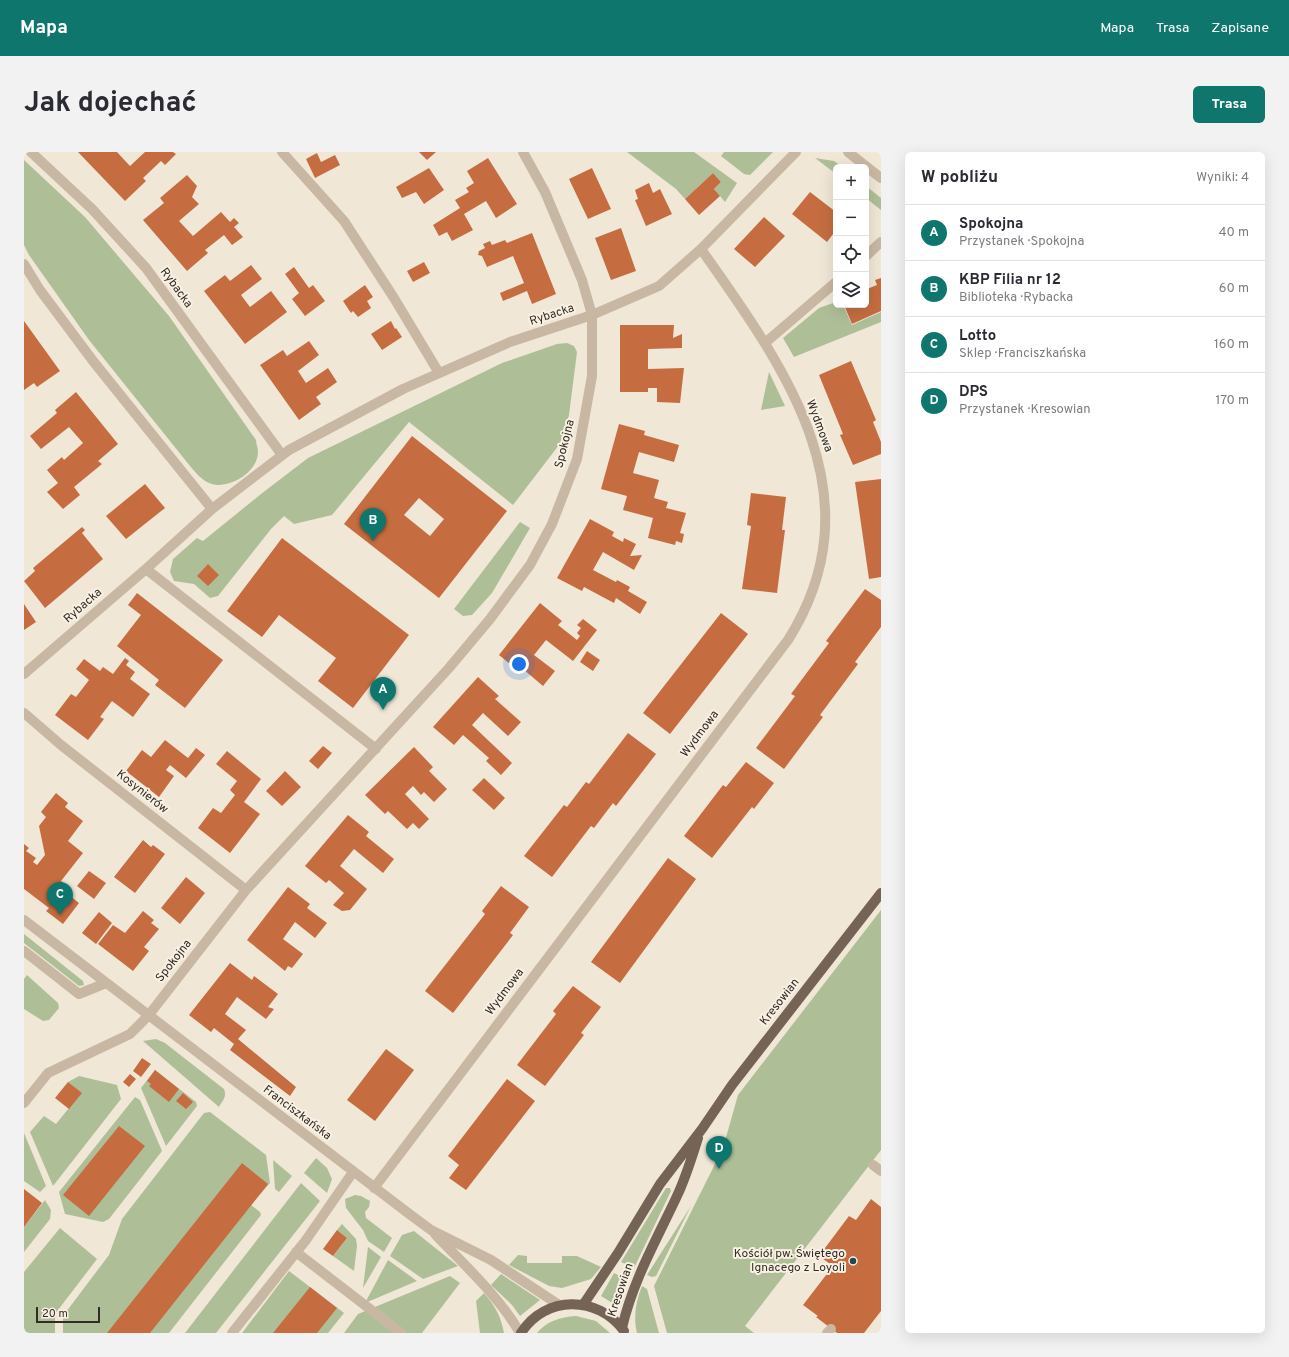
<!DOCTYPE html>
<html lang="pl">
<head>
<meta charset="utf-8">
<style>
	:root { --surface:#fff; --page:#f2f2f3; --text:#2b2b33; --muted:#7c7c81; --line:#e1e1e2; --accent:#0f766e }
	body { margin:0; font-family:Overpass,sans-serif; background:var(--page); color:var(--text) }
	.controls { position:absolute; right:12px; top:12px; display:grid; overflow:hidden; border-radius:6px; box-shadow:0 4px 16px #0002 }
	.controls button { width:36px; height:36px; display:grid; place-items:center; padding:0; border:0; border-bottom:1px solid var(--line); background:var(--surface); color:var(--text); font:20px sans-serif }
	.scale { position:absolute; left:12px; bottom:10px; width:64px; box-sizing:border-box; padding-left:4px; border:2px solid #332b25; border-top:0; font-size:11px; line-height:14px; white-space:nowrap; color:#332b25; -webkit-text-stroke:3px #f8f1e3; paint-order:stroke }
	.you { position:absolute; left:495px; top:512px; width:14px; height:14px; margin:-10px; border:3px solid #fff; border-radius:50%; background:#1a73e8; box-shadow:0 0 0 6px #1a73e833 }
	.badge { display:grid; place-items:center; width:26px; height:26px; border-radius:50%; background:var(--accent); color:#fff; font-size:13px; font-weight:700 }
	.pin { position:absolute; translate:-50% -33px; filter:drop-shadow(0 1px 2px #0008) }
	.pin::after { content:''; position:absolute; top:21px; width:14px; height:12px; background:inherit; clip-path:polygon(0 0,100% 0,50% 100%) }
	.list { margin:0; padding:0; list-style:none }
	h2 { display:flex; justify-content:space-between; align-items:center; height:52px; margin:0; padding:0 16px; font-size:17px }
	h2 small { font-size:13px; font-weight:400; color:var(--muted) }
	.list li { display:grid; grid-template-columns:26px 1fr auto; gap:12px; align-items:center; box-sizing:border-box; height:56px; padding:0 16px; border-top:1px solid var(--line) }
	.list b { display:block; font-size:15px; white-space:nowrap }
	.list p { margin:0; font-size:13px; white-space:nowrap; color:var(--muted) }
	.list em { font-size:13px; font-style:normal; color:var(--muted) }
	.icon { flex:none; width:22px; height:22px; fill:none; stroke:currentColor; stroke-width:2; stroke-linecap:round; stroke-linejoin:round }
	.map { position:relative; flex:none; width:857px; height:1181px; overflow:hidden; border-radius:6px }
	header { display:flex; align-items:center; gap:24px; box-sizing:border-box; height:56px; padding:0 20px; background:var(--accent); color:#fff }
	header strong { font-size:19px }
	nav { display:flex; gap:22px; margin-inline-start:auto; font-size:14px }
	.intro { display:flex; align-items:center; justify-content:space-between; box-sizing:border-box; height:96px; padding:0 24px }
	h1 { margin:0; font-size:28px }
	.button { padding:10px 18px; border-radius:6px; background:var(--accent); color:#fff; font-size:14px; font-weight:700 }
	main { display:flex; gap:24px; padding:0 24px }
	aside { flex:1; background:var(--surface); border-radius:6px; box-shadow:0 4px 16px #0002 }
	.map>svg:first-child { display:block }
</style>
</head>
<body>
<header>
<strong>Mapa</strong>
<nav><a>Mapa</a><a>Trasa</a><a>Zapisane</a></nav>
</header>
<div class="intro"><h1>Jak dojechać</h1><a class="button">Trasa</a></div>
<main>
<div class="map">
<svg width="857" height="1181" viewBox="0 0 857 1181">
	<rect width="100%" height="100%" fill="#f0e7d7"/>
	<path fill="#aebf98" d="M603,0H670L713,31L701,50L690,37L697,30L689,21L661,47L652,37Z
		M700,0H749L726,23L720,22L697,4Z
		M791,6L810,9L819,15H812V22Z
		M0,8L61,65L145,164L232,288C232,292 234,296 234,300C234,320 206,337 188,332C178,329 172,321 166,314L65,188L5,103L0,93Z
		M842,34L857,46V58L842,46Z
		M812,150V153H819L828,173L857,160V170L770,205L759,186L795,156Z
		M543,191L550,194L553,200L545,263L538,289L489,353L385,270L308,363L270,372L260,364L247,377L194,444L186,446L170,432L150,429L146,420L149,407L173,386L179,389L237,342L284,306L478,211L533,192Z
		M745,220L761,254L737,258Z
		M496,370L506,376L468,441L448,463L439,464L430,457Z
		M857,758V998L721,1174L730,1181H643L630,1134L699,996L714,943Z
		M0,782L59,829L60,833L55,834L0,791Z
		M3,823L34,851L35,856L25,868L19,869L0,857V827Z
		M132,887L141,891L200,937C203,945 199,948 195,955L119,889Z
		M131,918L172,950L173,954L142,994L117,936Z
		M55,924L93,933L97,947L29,1034L6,980L20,964L32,972L57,941L44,930Z
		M111,945L116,948L138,999L85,1067L79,1070L41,1062L35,1040Z
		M186,960L242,1003L246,1031L227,1053L236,1060L237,1063L145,1181H39V1164L85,1103L98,1067L180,961Z
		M0,981L22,1034L16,1040L0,1029Z
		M292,1006L303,1016L308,1027L303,1041L280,1021Z
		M249,1008L268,1024L255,1040L251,1037Z
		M277,1031L296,1049L192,1181H161Z
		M642,1036H646L647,1039L610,1116L597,1110Z
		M331,1043L337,1044L346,1049L345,1055L341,1060L342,1066L368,1086L360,1100L344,1089L339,1078L322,1056L321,1047Z
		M21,1048L27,1058L26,1067L0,1100V1075Z
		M667,1054L632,1124L628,1125L623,1123Z
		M318,1072L332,1087L333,1094L330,1119L309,1104L323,1086L313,1078Z
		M36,1076L73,1107L31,1162V1181H2L0,1179V1120Z
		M390,1079L434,1114L399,1127L366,1104L378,1083Z
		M344,1095L357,1105L339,1136Z
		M494,1103L503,1104V1111H538V1104H553L577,1115L567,1127L538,1136L525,1134L485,1113Z
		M364,1108L393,1129L341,1151Z
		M265,1119L320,1161L304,1181H218Z
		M590,1121L605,1128L594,1152H590L577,1144Z
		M477,1122L516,1148L496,1164L488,1153L467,1133Z
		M426,1124L436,1131L398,1181H320L334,1162Z
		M618,1134L623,1137L635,1181H613C609,1165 612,1149 618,1134Z
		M460,1141C471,1154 477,1164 480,1181H456L452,1149Z
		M552,1164L572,1169L586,1181H513C523,1169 536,1165 552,1164Z"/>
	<path fill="#c56d40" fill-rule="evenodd" d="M54,0H93L106,14L121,0H149L152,2L141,13L137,9L119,26L122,29L101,49Z
		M395,0H412L403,8Z
		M293,1L297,10L311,3L316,13L291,26L282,7Z
		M464,6L493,52L472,66L462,49L440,62L449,78L428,89L423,80L415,84L409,73L436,56L431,48L445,40L442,36L450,31L443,19Z
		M405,16L420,38L400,52L392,40L378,46L372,35Z
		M568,16L587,57L564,67L545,27Z
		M689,21L697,30L690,37L696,44L675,63L661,47Z
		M163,23L173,34L168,45L175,52L155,69L169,84L197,60L206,70L210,66L215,71L210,75L219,85L208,93L200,83L181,98L184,101L163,119L119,68L140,51L136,46Z
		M625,31L629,41L636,37L648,62L622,74L611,48L614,47L611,38Z
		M786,40L812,60V78L803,90L768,62Z
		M740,65L761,84L731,115L710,97Z
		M597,76L612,119L587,128L571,86Z
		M508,81L532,142L508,152L503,139L479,149L476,141L500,131L489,104L463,115L458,104L454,103L455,99L461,96L459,92L466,89L468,93L481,88L483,91Z
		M400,110L406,121L389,130L383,119Z
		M227,113L238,127L217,143L226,155L247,139L263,160L221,192L180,139L201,123L206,129Z
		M270,115L285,136L289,133L301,149L281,164L268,147L275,141L261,122Z
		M857,126V159L828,172L820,153H842V134L843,137L853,133L851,128Z
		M341,133L349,145L343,149L347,156L334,165L329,159L327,161L319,149Z
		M0,169L36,219L13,235L10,231L0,238Z
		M367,169L371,177L372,176L378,185L358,198L347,182Z
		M596,173H650L649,186L658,182V196L624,197V217L660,216L656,251L633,250V236H624V240H596Z
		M285,189L295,203L274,219L282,231L304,216L313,230L292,245L297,252L275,268L236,213L259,198L263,204Z
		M827,209L852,268L849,270L857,290V302L829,313L816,283L819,282L795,223Z
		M52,240L94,292L74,309L78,312L50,335L56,343L39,357L23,340L34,331L23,318L38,305L40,308L59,291L45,275L17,297L6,284L33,261L31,258Z
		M595,272L621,279L620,283L655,293L650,310L615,300L609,321L635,328L630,346L644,350L642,356L662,361L656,381L660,382L658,391L652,389L651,393L624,386L629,366L599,358L603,344L577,337Z
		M388,284L483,359L415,446L320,372ZM395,346L420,367L406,384L380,363Z
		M857,327V425L845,427L831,330Z
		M121,332L141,356L102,387L82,364Z
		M727,341L762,345L758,378H761L753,441L718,437L727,374L723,373Z
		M566,367L590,380L588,384L599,390L600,386L612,392L606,404L618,403L610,418L579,400L569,418L592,430L593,428L606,435L604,439L623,450L616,462L592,446L590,451L560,435L558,439L533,426Z
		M58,375L61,378L58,381L79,407L21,456L0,429L11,419L9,416Z
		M258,386L385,483L329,556L294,529L312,506L255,463L238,485L203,459Z
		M184,412L195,423L184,434L173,424Z
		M841,437L857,448V475L831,510L834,512L796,563L799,565L760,617L732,596L771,544L767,542L805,491L802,489Z
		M113,441L199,508L161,556L131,533L135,528L93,494L117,463L104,453Z
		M516,451L538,469L534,473L553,488L556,484L553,481L557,476L553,473L559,467L573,478L549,509L522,488L510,503L531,519L519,534L499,517L496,520L475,503Z
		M0,452L12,470L0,478Z
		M697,461L724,482L646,582L619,561Z
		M563,499L576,508L569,519L556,510Z
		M101,506L105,509L102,513L111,520L106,527L126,542L109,565L88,549L76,565L80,567L64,588L31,563L47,542L52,545L65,528L52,517L60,507L76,519L79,515L89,522Z
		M454,525L475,544L471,547L497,570L484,584L459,561L448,573L488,611L477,623L462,609L465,606L439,583L430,593L409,575Z
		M604,581L632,602L592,654L589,651L570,676L567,674L528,725L500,704L540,653L543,655L562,630L565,632Z
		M141,588L164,606L172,596L181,603L162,626L146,613L142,618L150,624L135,645L102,619L118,598L127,605Z
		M299,594L308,601L294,617L285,609Z
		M390,595L409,615L405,619L423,637L410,650L400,640L397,643L389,634L381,642L405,667L395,677L389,671L383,677L364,659L361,662L341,643Z
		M203,599L237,627L220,650L236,662L206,701L174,676L189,656L197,661L211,643L206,638L213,629L192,612Z
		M722,610L750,631L730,657L728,655L688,706L660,684L699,633L702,635Z
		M261,619L277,635L258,654L242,639Z
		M460,626L481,646L470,658L448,638Z
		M32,641L44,651L41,655L59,669L44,689L59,701L37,729L45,735L41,740L55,751L39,772L22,759L25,756L0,737V692L5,696L2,699L12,706L9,710L13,713L21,703L15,674L22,665L17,660Z
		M324,663L345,680L342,684L370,707L359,721L330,697L316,714L343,737L326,758L318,759L309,753L320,741L305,728L302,731L281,714Z
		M119,688L127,695L129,693L141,702L111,741L90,725Z
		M644,706L672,727L596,831L567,810Z
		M65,719L82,731L70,747L53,734Z
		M162,725L181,741L156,772L137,756Z
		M477,734L505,755L486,781L489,783L429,861L401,839L461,762L458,759Z
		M264,735L286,752L283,756L303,771L291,786L271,770L259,787L279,802L268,816L264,814L261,819L223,788Z
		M119,759L130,768L127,771L135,777L120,795L125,799L109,819L74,792L89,773L101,781Z
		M75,760L88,771L72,792L58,781Z
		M206,811L228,828L230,824L254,842L244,855L250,857L242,867L213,845L201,862L222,878L214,887L272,935L266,944L206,898L210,892L190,876L187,880L165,863Z
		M549,834L577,855L557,881L560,883L521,934L493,913L532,862L529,859Z
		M362,897L390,918L351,969L323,948Z
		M118,906L127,912L117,925L109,919Z
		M131,918L155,937L145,950L125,934L127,932L123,929Z
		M106,922L112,927L105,935L99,930Z
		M483,927L511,949L442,1038L425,1026L435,1013L424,1004Z
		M44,930L58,941L45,957L31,946Z
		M159,941L169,950L162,957L152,949Z
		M95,974L121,994L65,1064L39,1043Z
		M218,1011L244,1032L126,1181H83Z
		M0,1037L18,1051L0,1075Z
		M847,1047L857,1055V1159L840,1181H813L792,1165L794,1164L779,1153L809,1114L795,1104L825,1064L832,1068Z
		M313,1078L323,1086L309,1104L299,1097Z
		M286,1135L313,1156L293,1181H249Z"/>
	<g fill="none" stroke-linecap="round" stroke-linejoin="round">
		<path stroke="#c8b8a3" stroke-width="10" d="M7,0L68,57L122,116L258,303
			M258,0L320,69L370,146L415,221
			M824,0L857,26
			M842,104L857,90
			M0,112L16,138L69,209L188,357
			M741,191L812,130
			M122,417L352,597
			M0,522L122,417L188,357L265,298L379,237L486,190L568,163L635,134L677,97L772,0
			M0,561L37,593L222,738
			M0,768L388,1064L407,1078L467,1108L535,1153
			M0,799L55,842L82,831
			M0,951L24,921L106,882L124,864L222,738L425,516L466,467L506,413L528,372L553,307L568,224V163L558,128L521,40L499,0
			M849,1013L857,1019
			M350,1036L764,488C855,344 761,216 677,97
			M411,1082C441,1114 474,1143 496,1181
			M272,1100L377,1181
			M208,1181L282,1088L329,1020
			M803,1181L807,1177"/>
		<path stroke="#756456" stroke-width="10" d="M559,1153L594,1101L636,1032L678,977L708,933L857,741
			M598,1176C609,1128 633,1087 653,1044C662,1025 668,1005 674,986
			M497,1181C521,1143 574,1143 600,1179"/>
	</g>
	<circle fill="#1c4b54" stroke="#f8f1e3" stroke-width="1.5" cx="829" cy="1109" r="4"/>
	<g text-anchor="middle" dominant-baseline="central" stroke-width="4" stroke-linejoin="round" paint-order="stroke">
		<g font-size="12" fill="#332b25" stroke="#f8f1e3">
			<text transform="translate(152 136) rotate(54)">Rybacka</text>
			<text transform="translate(528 163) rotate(-18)">Rybacka</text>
			<text transform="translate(795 274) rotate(69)">Wydmowa</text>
			<text transform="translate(541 292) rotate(-76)">Spokojna</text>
			<text transform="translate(59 454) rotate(-41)">Rybacka</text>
			<text transform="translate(676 582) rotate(-53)">Wydmowa</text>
			<text transform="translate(118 640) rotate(38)">Kosynierów</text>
			<text transform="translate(150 809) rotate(-52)">Spokojna</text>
			<text transform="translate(481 840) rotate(-53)">Wydmowa</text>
			<text transform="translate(756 850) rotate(-52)">Kresowian</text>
			<text transform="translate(273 961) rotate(37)">Franciszkańska</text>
			<text transform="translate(597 1138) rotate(-71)">Kresowian</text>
		</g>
		<g font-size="12" fill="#332b25" stroke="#f8f1e3" text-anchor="end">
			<text x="821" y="1102">Kościół pw. Świętego<tspan x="821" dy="14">Ignacego z Loyoli</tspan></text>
		</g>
	</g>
</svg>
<div class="controls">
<button>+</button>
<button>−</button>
<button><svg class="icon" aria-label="locate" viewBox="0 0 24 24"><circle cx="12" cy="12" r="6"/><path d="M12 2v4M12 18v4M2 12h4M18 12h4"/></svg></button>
<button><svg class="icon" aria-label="layers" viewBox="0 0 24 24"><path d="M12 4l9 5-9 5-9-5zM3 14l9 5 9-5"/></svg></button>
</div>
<div class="scale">20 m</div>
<div class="you"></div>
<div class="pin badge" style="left:359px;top:558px">A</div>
<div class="pin badge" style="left:349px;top:389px">B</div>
<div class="pin badge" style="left:36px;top:763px">C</div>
<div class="pin badge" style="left:695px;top:1017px">D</div>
</div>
<aside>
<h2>W pobliżu<small>Wyniki: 4</small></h2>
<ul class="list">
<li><span class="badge">A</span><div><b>Spokojna</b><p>Przystanek · Spokojna</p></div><em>40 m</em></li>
<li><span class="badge">B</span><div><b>KBP Filia nr 12</b><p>Biblioteka · Rybacka</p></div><em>60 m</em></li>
<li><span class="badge">C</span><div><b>Lotto</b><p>Sklep · Franciszkańska</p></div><em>160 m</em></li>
<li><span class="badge">D</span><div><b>DPS</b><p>Przystanek · Kresowian</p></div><em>170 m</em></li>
</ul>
</aside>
</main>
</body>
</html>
